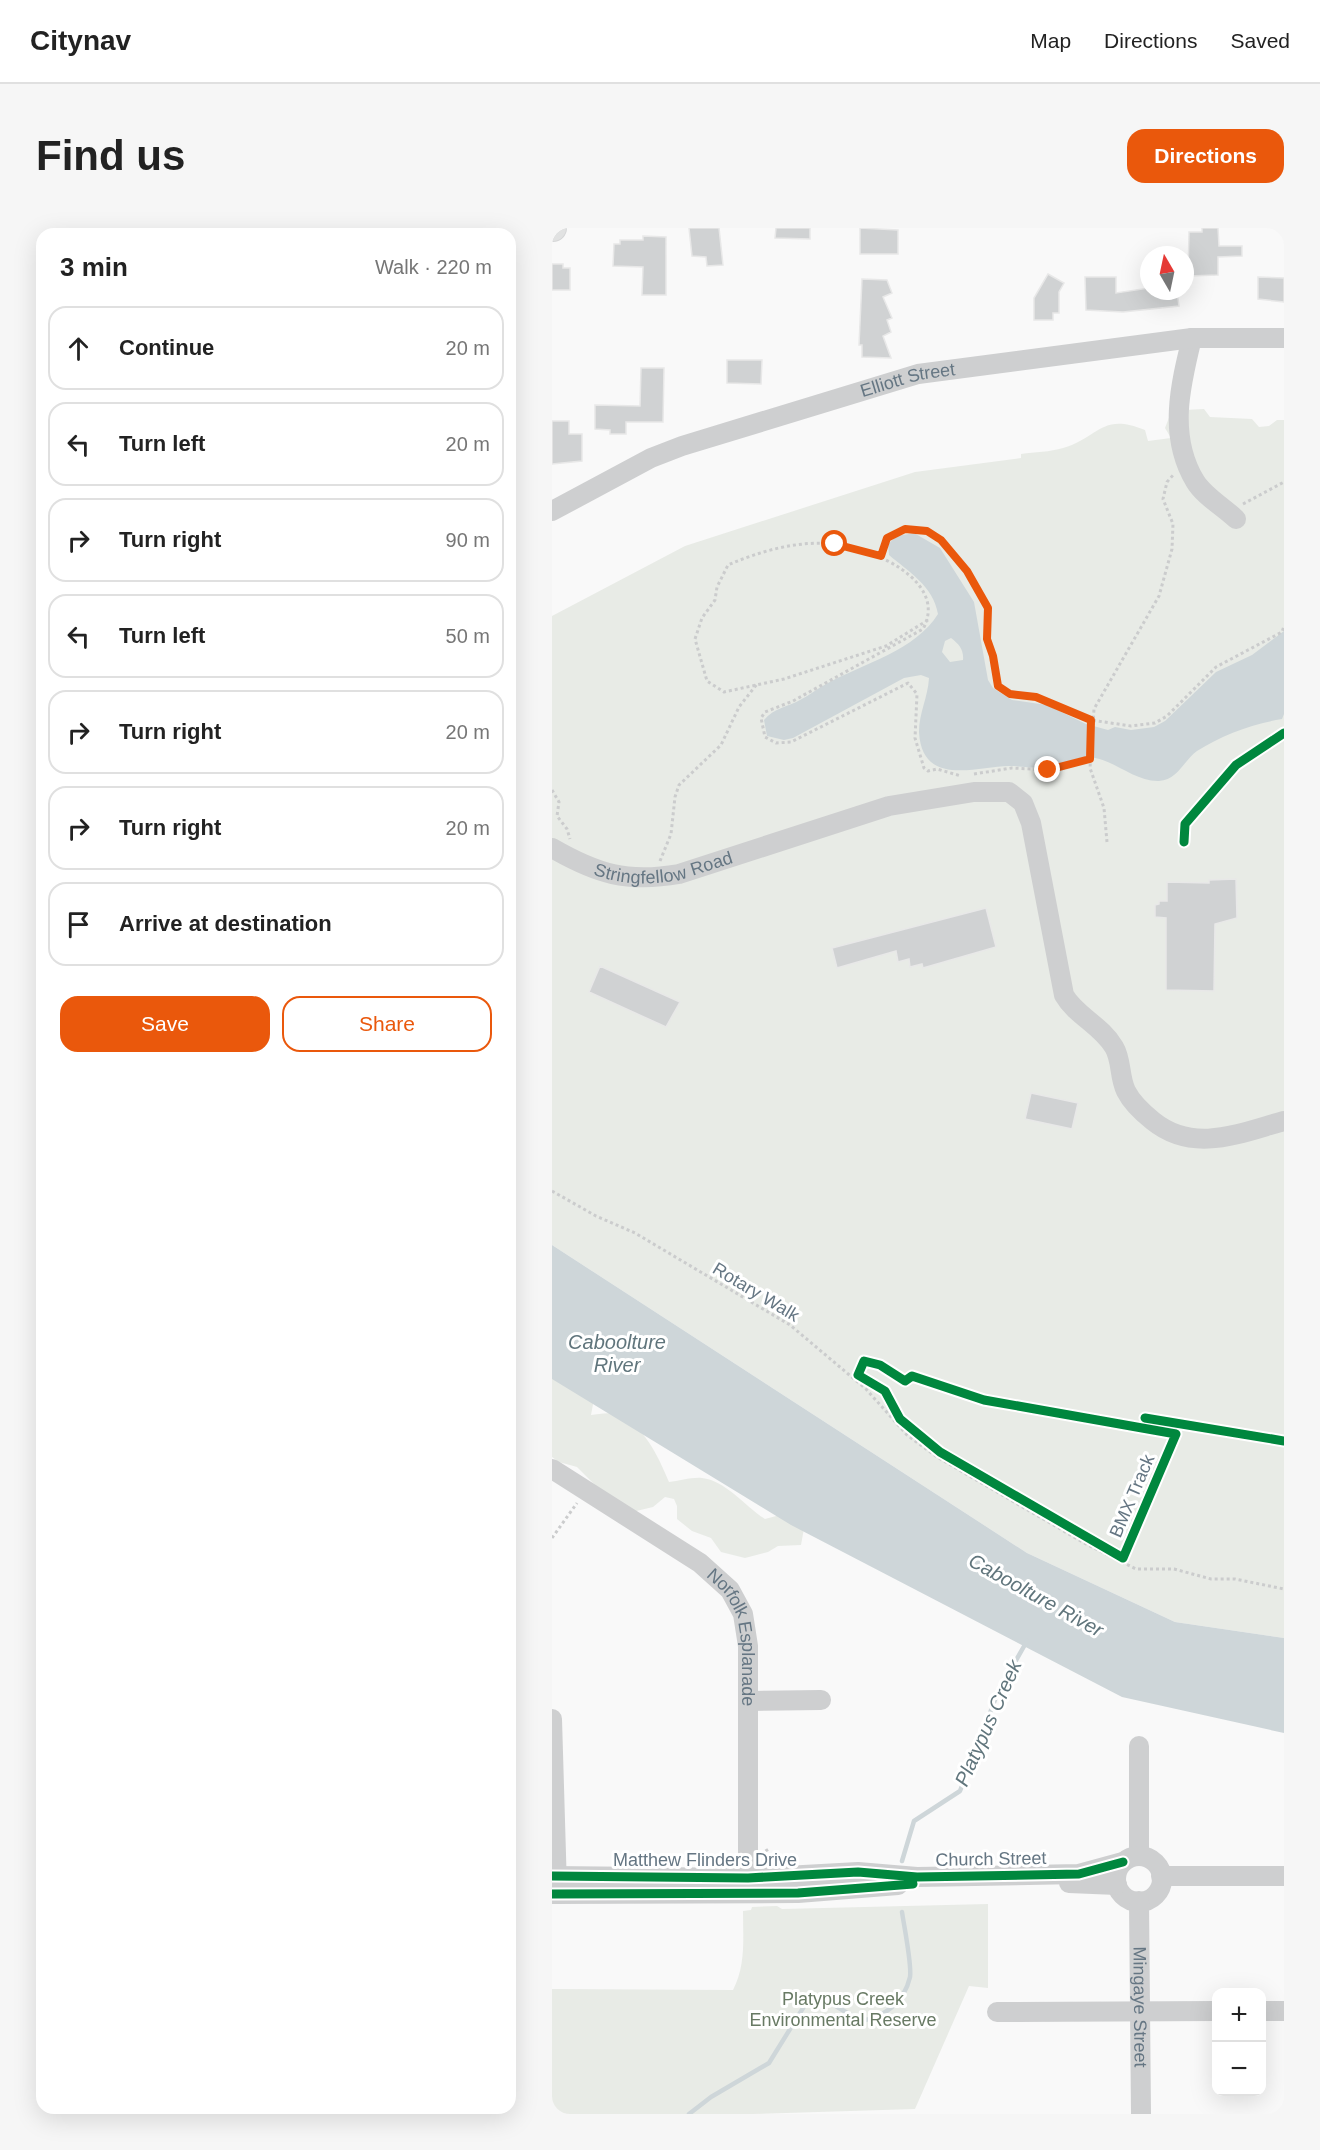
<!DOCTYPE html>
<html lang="en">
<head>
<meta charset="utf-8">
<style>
	:root { --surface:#fff; --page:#f6f6f6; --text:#222; --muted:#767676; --line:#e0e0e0; --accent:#ea580c }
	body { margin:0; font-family:Helvetica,sans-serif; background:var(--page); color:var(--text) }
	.controls { position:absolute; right:18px; bottom:18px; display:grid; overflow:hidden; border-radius:12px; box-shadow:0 6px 24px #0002 }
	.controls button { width:54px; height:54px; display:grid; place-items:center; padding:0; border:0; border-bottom:2px solid var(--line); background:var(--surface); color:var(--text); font:30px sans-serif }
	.compass { position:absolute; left:588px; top:18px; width:54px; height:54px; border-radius:50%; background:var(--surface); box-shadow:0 6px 24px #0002; rotate:351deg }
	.stop { position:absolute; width:18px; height:18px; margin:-14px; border:4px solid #ea580c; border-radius:50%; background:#fff }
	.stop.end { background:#ea580c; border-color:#fff; box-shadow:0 2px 6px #0008 }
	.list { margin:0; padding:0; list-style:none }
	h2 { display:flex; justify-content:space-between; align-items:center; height:78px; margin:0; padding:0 24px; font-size:26px }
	h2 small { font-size:20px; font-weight:400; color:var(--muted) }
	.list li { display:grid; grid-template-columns:39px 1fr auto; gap:18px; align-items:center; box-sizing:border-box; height:84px; margin:0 12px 12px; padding:0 12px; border:2px solid var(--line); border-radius:18px }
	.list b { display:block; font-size:22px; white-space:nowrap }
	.list em { font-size:20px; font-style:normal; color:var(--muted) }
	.actions { display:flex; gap:12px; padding:18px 24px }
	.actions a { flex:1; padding:14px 0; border:2px solid var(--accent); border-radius:18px; text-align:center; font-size:21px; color:var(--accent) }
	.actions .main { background:var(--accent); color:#fff }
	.icon { flex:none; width:33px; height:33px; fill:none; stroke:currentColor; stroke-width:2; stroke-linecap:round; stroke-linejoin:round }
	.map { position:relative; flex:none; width:732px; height:1886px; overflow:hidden; border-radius:18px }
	header { display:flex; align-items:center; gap:36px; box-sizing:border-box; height:84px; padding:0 30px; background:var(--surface); border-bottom:2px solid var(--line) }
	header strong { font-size:28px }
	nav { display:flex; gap:33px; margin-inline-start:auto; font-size:21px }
	.intro { display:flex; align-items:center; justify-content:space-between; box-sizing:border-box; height:144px; padding:0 36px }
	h1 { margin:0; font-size:42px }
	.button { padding:15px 27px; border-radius:18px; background:var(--accent); color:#fff; font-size:21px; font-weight:700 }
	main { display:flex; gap:36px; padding:0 36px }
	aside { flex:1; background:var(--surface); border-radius:18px; box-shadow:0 6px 24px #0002 }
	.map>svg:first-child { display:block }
</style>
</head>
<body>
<header>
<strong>Citynav</strong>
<nav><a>Map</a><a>Directions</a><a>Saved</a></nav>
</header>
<div class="intro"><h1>Find us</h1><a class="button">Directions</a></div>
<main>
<aside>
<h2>3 min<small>Walk · 220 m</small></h2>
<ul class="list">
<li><svg class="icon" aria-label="ahead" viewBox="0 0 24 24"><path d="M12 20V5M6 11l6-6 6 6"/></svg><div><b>Continue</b></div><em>20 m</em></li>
<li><svg class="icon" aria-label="left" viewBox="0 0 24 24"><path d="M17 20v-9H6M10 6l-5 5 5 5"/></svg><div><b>Turn left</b></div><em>20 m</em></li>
<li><svg class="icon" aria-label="right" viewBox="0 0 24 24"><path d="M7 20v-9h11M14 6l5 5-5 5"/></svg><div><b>Turn right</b></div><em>90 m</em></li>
<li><svg class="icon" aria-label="left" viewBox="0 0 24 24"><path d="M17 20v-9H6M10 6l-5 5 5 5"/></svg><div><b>Turn left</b></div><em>50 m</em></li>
<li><svg class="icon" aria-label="right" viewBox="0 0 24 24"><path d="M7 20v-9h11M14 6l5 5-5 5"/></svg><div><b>Turn right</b></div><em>20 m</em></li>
<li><svg class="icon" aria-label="right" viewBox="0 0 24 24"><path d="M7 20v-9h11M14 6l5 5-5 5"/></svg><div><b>Turn right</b></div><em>20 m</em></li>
<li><svg class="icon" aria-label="arrive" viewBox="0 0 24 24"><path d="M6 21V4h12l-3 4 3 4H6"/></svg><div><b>Arrive at destination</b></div></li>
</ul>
<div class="actions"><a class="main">Save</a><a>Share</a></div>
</aside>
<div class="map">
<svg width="732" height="1886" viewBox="0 0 732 1886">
	<rect width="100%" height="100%" fill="#f9f9f9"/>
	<path fill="#e8ebe6" d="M652,181L658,189L700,191L707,199L717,198L725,192H732V1410L623,1394L475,1325L0,1017V388L133,318L363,244L469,230V226C483,224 498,224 511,220C548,209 549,184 593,202L596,213L619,210L613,200L618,187L632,182Z
		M0,1147L42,1171L39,1187C46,1186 56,1184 63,1186C92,1196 106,1228 117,1254C127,1253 140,1249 150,1250C173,1252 194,1279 213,1291L243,1283L253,1295L249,1317L226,1318L216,1324L193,1330L169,1324L159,1310L140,1303L125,1291V1278L122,1271L113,1269L101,1279L80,1284L46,1260L25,1239L7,1234L0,1229Z
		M436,1676V1760L417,1758L363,1881L200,1886H0V1761L181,1762C194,1737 191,1710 191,1683L199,1682L200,1679L225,1678L230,1681Z"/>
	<path fill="#ced6d9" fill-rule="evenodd" d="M362,305L388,320L422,374L436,452L441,460L460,472L495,477L534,496L556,502L563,499L579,502L602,499L613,493L664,444L700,427L732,403V486L730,491C700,496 670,507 645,523C632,532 626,552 607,553C581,554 559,528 533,529C522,530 510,537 498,539C485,541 471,538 457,538C423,539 370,559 367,504C367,485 376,469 377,450L369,447L352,450L241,510L232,512L215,508L212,492C222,480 235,479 248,472C258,467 266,460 276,455C311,436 364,422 386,386C381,358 357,344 337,327L336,316L345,308ZM399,410C407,416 412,422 411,432L398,434L390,424L393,413Z
		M0,1017L475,1325L623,1394L732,1410V1505L570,1469L239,1297L0,1151Z"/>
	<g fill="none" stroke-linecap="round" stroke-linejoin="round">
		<path stroke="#ced6d9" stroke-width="4.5" d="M350,1633L362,1593L408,1563L446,1464L475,1413
			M137,1886L159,1869L217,1835L256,1772L270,1770L309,1793C332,1789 352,1775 358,1749C360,1737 352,1698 350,1684"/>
	</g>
	<path fill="#d0d2d3" stroke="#e8e8e8" stroke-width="1.5" d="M137,0H167L171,37L155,38L154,29L140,28Z
		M224,0H258V11L223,10Z
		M308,0L346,2V26H308Z
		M650,0H666L667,18H690V28L666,29V47L636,48L637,4H650Z
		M91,8L114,9V67H90L91,39L61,38L62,16H68V12H91Z
		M0,36H11V40H18V62H0Z
		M496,46L512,55L507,64V85H501V92H482V70Z
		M533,49H564V65L597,60V63H625L627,78L571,84L534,82Z
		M706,49L732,50V74L706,71Z
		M310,51L335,52L340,65L331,69L340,90L335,92L339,104L331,108L339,130L310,129V117H307Z
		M175,132H210L209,156L175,155Z
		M89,140H112L111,194H74V206H58V202L43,201V177L88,178Z
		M0,193H17V206H30V233L0,236Z
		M684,651L685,690L663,696L662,763L614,762V690L603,689V677L607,676V673H615V654L657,655V652Z
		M434,680L444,719L371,740L370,736L358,739L357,731L346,734L344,723L285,740L280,720Z
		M48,738L128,774L114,799L37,764Z
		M479,865L526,875L520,901L473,891Z"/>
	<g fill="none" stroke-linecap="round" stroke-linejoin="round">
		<g stroke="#d5d6d7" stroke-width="28">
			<path id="major" d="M0,0H1"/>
		</g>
		<path stroke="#cbcccd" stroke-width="3" stroke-dasharray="3 3" stroke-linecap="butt" d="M691,276L732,254
			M329,328L335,310L353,301L374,303L389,312L415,343L436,380L435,411L441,428L446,457L451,463L484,469L539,492L579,498L603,495L615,488L664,439L730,404L732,398
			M376,392L334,418L232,451L172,464L155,453L143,411L150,390L163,372L165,359L176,337C208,323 247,312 283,316C320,320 397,353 371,401L241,473L213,484L209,490L213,509L224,515L239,514L356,455L365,466L363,510L372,540L376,543L385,541L409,548
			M422,546L460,540L496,542L538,531
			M0,562L7,574L5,588L15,601L18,611
			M555,614L552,580L538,540L542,481L607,368L620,321L621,296L611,271L615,254L622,246
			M108,633L119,606L123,569L127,557L169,517L187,479L205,456
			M0,963L44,988L83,1005L238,1097L314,1161L355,1207L385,1229L534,1316L584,1341H622L659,1351H683L732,1361
			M0,1310L25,1275
			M214,1621L218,1628"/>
		<g stroke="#cecfd0" stroke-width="20">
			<path d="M640,110C628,158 616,208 643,253C651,267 671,279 684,291"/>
			<path id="s1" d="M0,283L99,230L130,218L366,146L640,110H732"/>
			<path id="s2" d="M0,620C45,646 75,655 127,646L337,578L422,564H457L471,575L479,595L512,767C524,788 549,797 562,819C570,832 567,849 574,863C580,875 591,885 601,893C642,926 688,905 732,893"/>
			<path id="s3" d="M0,1241L148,1335L178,1362L191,1386L196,1418V1663"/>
			<path d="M197,1473L269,1472"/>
			<path d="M0,1491L5,1660"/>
			<path d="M587,1518V1628"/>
			<circle cx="587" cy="1651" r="23"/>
			<path d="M0,1648L196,1650L306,1644L365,1649L527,1646L571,1634"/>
			<path d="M609,1648H732"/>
			<path d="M517,1655L565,1657"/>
			<path d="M0,1666L246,1665L346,1657"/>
			<path id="s4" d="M587,1673L589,1886"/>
			<path d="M710,1783H732"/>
			<path d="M445,1784L664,1783"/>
		</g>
		<use href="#major" stroke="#e1e2e2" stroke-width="26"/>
		<g stroke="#fff" stroke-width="13">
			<path id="cycleway" d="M632,614L633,596L684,537L732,505
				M312,1133L328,1137L353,1153L360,1148L432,1172L624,1206L571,1330L388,1224L348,1191L333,1163L306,1147Z
				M593,1190L732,1213
				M0,1648L196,1650L306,1644L365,1649L527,1646L571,1634
				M0,1666L246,1665L361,1656"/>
		</g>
		<use href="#cycleway" stroke="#00873e" stroke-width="9"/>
	</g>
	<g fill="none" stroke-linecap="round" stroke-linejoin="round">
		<path stroke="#ea580c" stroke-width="8" d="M283,316L329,328L335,310L353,301L375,303L389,312L415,343L436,380L435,411L441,428L446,458L458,466L484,469L539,492L538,531L496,542"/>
	</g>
	<g text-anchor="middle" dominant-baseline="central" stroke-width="6" stroke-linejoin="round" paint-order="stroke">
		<g font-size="18" fill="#657683" stroke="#fff">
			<text stroke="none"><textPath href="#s1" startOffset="381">Elliott Street</textPath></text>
			<text stroke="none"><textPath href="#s2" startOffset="118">Stringfellow Road</textPath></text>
			<text transform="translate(204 1064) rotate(31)">Rotary Walk</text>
			<text transform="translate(580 1268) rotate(-67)">BMX Track</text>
			<text stroke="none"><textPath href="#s3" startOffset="262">Norfolk Esplanade</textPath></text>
			<text transform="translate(439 1631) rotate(-1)">Church Street</text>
			<text x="153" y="1632">Matthew Flinders Drive</text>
			<text stroke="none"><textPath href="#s4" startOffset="106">Mingaye Street</textPath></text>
		</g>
		<g font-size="18" fill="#687a64" stroke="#fff">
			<text x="291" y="1771">Platypus Creek<tspan x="291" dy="21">Environmental Reserve</tspan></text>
		</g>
		<g font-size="20" font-style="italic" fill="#60757c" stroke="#fff">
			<text x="65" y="1114">Caboolture<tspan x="65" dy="23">River</tspan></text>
			<text transform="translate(484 1367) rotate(29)">Caboolture River</text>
			<text transform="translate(436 1495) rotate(-66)">Platypus Creek</text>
		</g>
	</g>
</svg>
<div class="controls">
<button>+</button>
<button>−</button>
</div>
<svg class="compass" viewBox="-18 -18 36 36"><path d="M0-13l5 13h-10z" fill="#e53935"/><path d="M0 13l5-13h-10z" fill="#767676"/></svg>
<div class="stop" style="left:283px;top:316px"></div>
<div class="stop end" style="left:496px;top:542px"></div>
</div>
</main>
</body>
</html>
